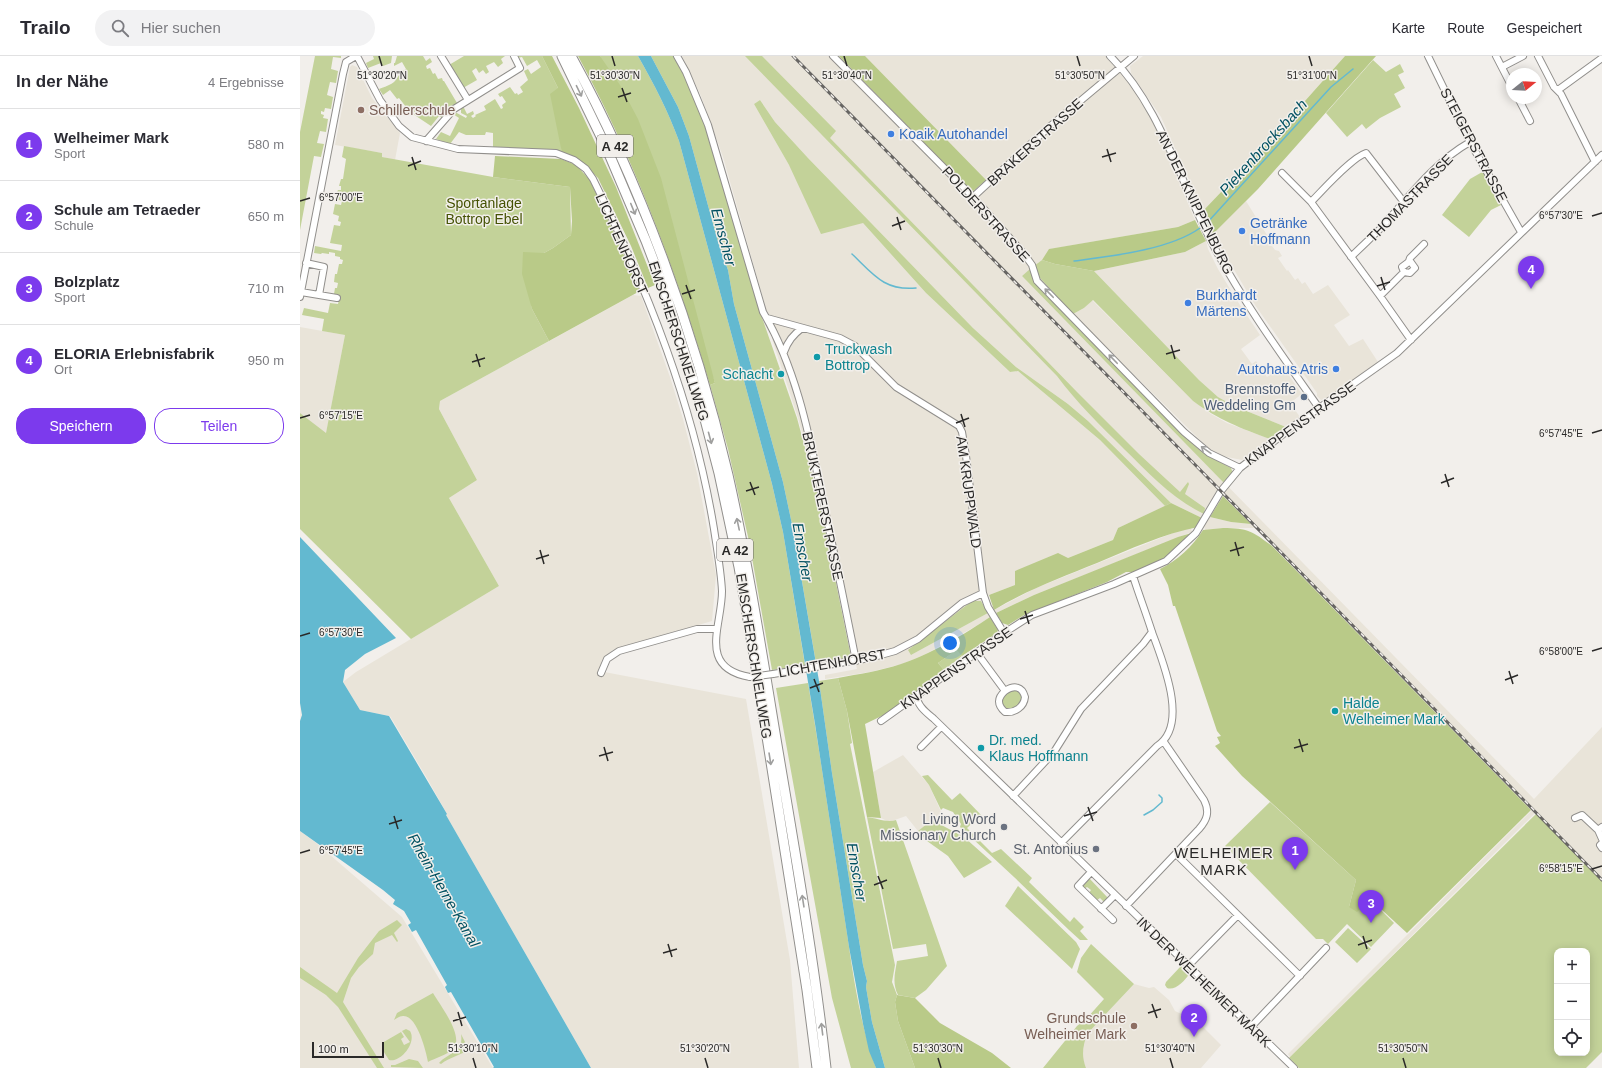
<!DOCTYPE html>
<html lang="de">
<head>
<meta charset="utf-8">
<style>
	:root { --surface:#fff; --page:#f2f2f3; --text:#2b2b33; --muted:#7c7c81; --line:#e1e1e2; --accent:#7c3aed }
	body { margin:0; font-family:Helvetica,sans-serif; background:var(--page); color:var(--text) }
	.controls { position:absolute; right:12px; bottom:12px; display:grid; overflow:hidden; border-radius:8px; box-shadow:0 2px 10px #0003 }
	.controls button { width:36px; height:36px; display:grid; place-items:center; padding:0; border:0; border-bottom:1px solid var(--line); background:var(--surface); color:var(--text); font:20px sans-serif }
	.compass { position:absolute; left:1206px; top:12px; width:36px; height:36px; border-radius:50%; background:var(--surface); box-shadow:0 2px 10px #0003; rotate:72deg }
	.scale { position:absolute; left:12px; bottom:10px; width:72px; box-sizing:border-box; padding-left:4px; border:2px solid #2a2928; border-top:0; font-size:11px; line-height:14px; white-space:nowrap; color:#2a2928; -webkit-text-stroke:3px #f2efeb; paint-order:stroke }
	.you { position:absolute; left:650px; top:587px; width:14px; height:14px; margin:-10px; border:3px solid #fff; border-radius:50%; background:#1a73e8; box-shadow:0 0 0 6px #1a73e833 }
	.badge { display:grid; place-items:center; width:26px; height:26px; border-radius:50%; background:var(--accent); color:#fff; font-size:13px; font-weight:700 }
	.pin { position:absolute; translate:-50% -33px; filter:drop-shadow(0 1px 2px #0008) }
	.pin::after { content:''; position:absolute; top:21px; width:14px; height:12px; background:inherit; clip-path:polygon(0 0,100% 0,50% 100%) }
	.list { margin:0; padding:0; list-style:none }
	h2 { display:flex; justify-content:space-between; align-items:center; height:52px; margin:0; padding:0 16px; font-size:17px }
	h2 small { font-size:13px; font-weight:400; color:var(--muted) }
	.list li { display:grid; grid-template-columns:26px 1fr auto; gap:12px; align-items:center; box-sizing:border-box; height:72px; padding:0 16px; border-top:1px solid var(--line) }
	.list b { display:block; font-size:15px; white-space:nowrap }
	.list p { margin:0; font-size:13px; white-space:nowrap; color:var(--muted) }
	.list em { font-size:13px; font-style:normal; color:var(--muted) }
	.actions { display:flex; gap:8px; padding:12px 16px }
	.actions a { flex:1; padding:9px 0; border:1px solid var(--accent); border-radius:16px; text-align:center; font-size:14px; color:var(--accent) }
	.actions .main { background:var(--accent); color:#fff }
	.icon { flex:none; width:22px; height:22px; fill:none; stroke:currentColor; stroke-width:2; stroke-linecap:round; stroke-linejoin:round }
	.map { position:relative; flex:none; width:1302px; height:1012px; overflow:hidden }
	header { display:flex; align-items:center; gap:24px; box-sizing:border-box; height:56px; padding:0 20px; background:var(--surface); border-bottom:1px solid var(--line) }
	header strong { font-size:19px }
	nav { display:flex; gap:22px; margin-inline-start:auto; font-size:14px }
	.search { width:280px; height:36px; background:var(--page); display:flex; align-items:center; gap:10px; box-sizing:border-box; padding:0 14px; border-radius:22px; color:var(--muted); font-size:15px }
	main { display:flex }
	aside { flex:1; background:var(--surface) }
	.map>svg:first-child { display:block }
</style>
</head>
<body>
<header>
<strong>Trailo</strong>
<div class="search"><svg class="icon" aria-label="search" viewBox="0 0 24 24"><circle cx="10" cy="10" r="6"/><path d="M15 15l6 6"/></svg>Hier suchen</div>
<nav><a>Karte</a><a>Route</a><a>Gespeichert</a></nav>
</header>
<main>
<aside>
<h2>In der Nähe<small>4 Ergebnisse</small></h2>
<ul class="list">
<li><span class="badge">1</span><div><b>Welheimer Mark</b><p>Sport</p></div><em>580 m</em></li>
<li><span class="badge">2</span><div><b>Schule am Tetraeder</b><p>Schule</p></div><em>650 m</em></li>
<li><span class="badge">3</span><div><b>Bolzplatz</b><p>Sport</p></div><em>710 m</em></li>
<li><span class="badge">4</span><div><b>ELORIA Erlebnisfabrik</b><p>Ort</p></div><em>950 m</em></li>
</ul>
<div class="actions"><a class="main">Speichern</a><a>Teilen</a></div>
</aside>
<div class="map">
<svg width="1302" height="1012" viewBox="0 0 1302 1012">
	<rect width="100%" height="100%" fill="#f2efeb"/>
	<path fill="#e9e4d9" d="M382,0H806L813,6L840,43L856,71L895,164L878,171L750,193L742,204L722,220L1234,743L1302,671V825L1235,757L990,1001L988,998L1232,754L955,472H923L905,474L904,469L910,461L931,466L951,468L917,434L906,452L902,462L871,447L788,365L768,348L716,311L673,272L508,102L475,66L460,44L454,48L489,109L563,167L626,237L710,316L718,315L800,384L865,450L818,472L813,484L768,502L715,529L689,539L681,545H671L611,599L688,557L690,561L678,569L624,599L602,608L570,616L525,623V619L557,613L521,448L498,362L473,286L464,246L423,101L401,40Z
		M843,0H1045L964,91L903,155L861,61L831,17L830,10Z
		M52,9L57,11L72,42L100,77L95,104L82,101V97L35,89L50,11Z
		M946,145L967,179L964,182L969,190H972L975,194L979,195L982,200L978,202L987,215L988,214L995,224L998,222L1002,228L1005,226L1013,238L1028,229L1050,259L1034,269L1049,290L1063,283L1078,306L1026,343L1021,344L1017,340V337L955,249L917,185L915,184L912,179Z
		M906,185L908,193L918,213L936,243L960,279L941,293L952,308L956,305L967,321L983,311L1002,338L990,347L1000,361L986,371L934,350L918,341L899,324L794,215L885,196Z
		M333,239L341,240L370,321L383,363L397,417L416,519L412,565L313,594L302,604L299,615L446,643L490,904L499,1012H291L146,759L147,758L128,724L90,660L60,654L43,626L56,616L199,530L149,442L177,424L139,353L140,345Z
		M792,244L893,345L911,358L927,367L970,383L942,404L922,400L908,392L773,258L784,252Z
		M0,271L45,279L26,378L0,357Z
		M891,472L892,476L734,539L696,557L694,554L736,532L878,475Z
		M603,699L629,729L642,758L618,775L606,760L589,766L581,762L573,716Z
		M0,775L15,786L102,861L193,1012H0Z
		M834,928L849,932L854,931L869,944L875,955L888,961L893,967L897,965L921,989L901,1012H786L782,1002L784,989L787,978Z"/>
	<path fill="#c3d299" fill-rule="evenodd" d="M15,0H41V2L33,1L31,13L38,15L36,27L30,26L27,39L33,41L31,53L25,52L24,56L21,55V58L24,59L23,62L28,63L26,76L20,75L17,87L24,88L21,101L14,100L0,174V76Z
		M73,0H92L91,7L83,10L81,7L68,12L66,7L74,3Z
		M97,0H123L126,5L130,2L132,6L126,10L127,13L130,12L133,18L135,17L138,23L142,22L143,25H144L157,47L142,62L139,60L131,70L110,56L99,42L97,43L90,34L83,39L79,33C84,31 91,29 95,25C99,20 99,17 106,13L102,6L94,10V7H95Z
		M164,0H205L201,3L203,7L198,11L194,6L186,10L189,16L186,18L183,14L179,17L176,12L172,15L177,24L163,32L149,9Z
		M216,0H242L258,32L262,97L193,93V77L186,76L185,79H166L159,76L150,88L136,83L141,76L150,80L159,62L153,58L155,56L166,62L167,60L161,57V51L163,50L167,58L173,55L174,58L171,60L173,62L176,60L175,59L186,54L184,50L195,43L201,53L203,52L202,49L206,46L202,40L200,41L198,38L210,31L215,38L217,37L218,39L223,36L220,31L228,24L224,15L228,13L231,18L241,11L237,4L227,10L222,1L217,2Z
		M300,0H338C354,28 368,55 379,85L472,428L483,476L505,609L472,614L449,485L428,393L410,329L415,327Z
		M351,0H375L380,9L406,65L458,250L497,362L520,448L551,601L516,607L493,473L483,426L434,248L428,214L418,186L389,80L378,51Z
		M445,0H462L536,75L530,82L777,336L839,398L880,436L888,426L889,428L885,438L905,452L904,458C872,443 849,417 824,393C801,370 777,347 757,320Z
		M1073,4L1086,16L1100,8L1104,16L1098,19L1105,32L1094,38L1101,51L1080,62L1066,73L1062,68L1047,81L1026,57Z
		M460,44L475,66L508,102L673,272L716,311L768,348L788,365L871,447L865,450L800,384L718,315L710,316L626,237L563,167L521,178L489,109L454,48Z
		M44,90L82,97V101L193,121L270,131L271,179L253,192L244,197H223L232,253L249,285L140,345L139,353L177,424L149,442L199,530L111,583L0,473V357L26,377L45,279L22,275L24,263L2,259L4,252L28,257L30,247L38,248L40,239L34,238L35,232H37L38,227L34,226L35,218H37L39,208H42L43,204L40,203V201L35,200V197L29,196V198L22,197L21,198L14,197L15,190L41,195L42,189L30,187L34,169L40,170L41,166L38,165L39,160L33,158L35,148L41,149L42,145L36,143L37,140L42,141V137L37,136L38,134H41V130H39L41,123H43L46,103L42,101Z
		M1184,115L1201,149L1191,154L1169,181L1142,159L1170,123Z
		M742,204L755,208L794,215L899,324L918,341L934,350L986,371L970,383C940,372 919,364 893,345L793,244L784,252L773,258L739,221L734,210Z
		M730,213L735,227L896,391L910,401L931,412L933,417L924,427L722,220Z
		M672,545H681L688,557L611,599L608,594Z
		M658,593L662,600L644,614L638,607Z
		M538,622L547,655L552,687L550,688L595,909L592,926L597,939L595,946L598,965L615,1012H585L572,966L566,931L567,925L563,909L532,717L519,625Z
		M508,627C521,703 532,781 544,858C552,909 558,963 576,1012H551L532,942L476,632Z
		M717,633L723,641L717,651L707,654L702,649V641L710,634Z
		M628,719L652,744L660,737L681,759L667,772L692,797L701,793L732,822L729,826L770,866L774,861L784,871L780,875L788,884H780L769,874L714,821L660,771L661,768L653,756L643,752L641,754L629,729L622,720Z
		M970,746L1056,824L1049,851L1070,843L1094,867L1071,891L1047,868L1028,888L1023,883H1016L925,790Z
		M1236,758L1302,825V996L1286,1012H999L989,1002L990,1001ZM1257,895H1287V997H1257Z
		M567,761C576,762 587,767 596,764L647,910L626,934L615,942L598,939C592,927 595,917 597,905L628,900L626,888L593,893Z
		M632,764L664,781L692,806L664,822L648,800L627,785L618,775Z
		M789,822L808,842L804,846L800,842L796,845L789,837L791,834L787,831L784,833L782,830Z
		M718,830L776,886L780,893L772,913L705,850Z
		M97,864L102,869L94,877L98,885L97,886L92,879L75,887L73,898L59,911L51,922L43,946L84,1012H77L38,951L26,939L0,922V911L37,937L58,902L79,875Z
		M1048,872L1071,893L1057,907L1035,886Z
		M791,888L834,928L787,978C783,991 781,999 786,1012H743L777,970L787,962L804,943L777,916L781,902Z
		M881,910L889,918C885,925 875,935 867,932L865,929L866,926Z
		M133,937C140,949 165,981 153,993C147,999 135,1002 128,1006C126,995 117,959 103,960C100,960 97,962 94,964L97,957Z
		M106,973L110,975C117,986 101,1007 89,1004L82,993V987L101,976L104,981L101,983L104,989L110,986L102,975Z
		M161,978L166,988L169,987L171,992C162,999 150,1001 141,1008L139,1007C149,996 164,997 161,978Z
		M109,1003L118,1005L123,1012L91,1011V1009H95Z"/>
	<path fill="#b9ca88" d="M242,0H252L279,52L316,131L355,229L348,232L331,190L298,122L288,112L262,97L250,38L258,32Z
		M278,0H300L320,29L338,63L361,122L415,327L410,329C376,216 335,104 278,0Z
		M539,0H565L686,124L672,136Z
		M1045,0H1076L958,133L912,179L902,156L964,91Z
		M195,100L261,103L276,109L290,124L340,235L249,285L232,253L222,218L223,196L244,197L253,192L271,179L272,165L270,131L193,121Z
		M895,164L906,185L885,196L794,215L755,208L742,204L749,193L878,171Z
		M923,440L951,468L931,466L910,461Z
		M871,447L902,462L898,471C863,478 830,493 797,507C762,521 727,534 694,554L689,539L715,529V515L758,497L768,502L813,484L818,472Z
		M923,472C948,472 952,475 972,490L1231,754L1107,877L1070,843L1057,856L1049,851L1056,824L942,720L915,690L920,687L917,681L921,680L917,675L875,550H873L868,529L860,513C878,504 892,491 903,474Z
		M895,476L867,501L858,506L834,516H826L807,526L724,559L708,569L702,567L696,557L734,539L878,481Z
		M690,561L698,574L697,577L662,600L657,594L638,607L644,614L594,654L565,668L581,762L567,761L547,655L538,622C559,618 580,615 601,608C627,600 667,577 690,561Z
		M597,939L615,942L640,967L692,997L711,1012H615L598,965L595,946Z"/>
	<path fill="#63b9d0" d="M338,0H351L378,51L389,80L418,186L428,214L434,248L483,426L493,473L519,625L532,717L563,909L567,925L566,931L572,966L585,1012H576L569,995L563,968L549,891L515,668L483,476L472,428L379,85C368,55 354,28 338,0Z
		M0,481L96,582L65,598L45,614L43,626L60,654L89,660L147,758L146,759L291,1012H193L194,1011L151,936L148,937L145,931L147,929L116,874L112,876L108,869L111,867L104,855L93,848L95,844L83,834L0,775V665L2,659L0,647Z"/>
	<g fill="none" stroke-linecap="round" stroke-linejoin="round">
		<path stroke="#63b9d0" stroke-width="1.5" d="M906,168L1031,31L1053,13
			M552,198C573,218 584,235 616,232
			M774,205C812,200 869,194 900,172
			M844,759L853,754L862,746V742L859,739"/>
		<g stroke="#918f8c" stroke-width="8">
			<path id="minor" d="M57,0L80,44L99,70L112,81L158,93L256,97L274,104L286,113L293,123C348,234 394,350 414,473C417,493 421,515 422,535C422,570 397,612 450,621
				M141,0L168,44
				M377,0L386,16L408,69L463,256C496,312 509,378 522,440C534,495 545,550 556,605
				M533,0L675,143L724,198L732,209L737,225L884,376L909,397L940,412
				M810,0C860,49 880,126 912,187C943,246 981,298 1019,352
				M1128,0L1170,86L1221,176
				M1196,0L1212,31
				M1238,0L1254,31L1261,38L1295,106
				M1202,11L1223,0
				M1258,34L1302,2
				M1218,42L1230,65
				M126,85L154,53L220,12L214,0
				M982,117L1011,146L1080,240L1111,284
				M673,141L748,72L834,0
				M1011,146C1023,134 1051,102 1066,97L1103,145
				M1051,201C1061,191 1071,182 1080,173C1108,142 1133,107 1170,86
				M1109,205L1110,202L1124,188
				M6,207L24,211L19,239
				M1,236L37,242
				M1080,240L1104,216L1110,217L1115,212L1110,205L1102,211L1104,216
				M0,241L43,18L46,6L56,0
				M467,262L540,282L555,290L596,331L659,370L662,376L666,400L683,537L688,551L704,577
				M484,296C488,285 493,279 502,272
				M677,597L705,635C714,629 722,630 725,641C724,651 715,657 705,656C697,649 697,642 705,635
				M301,617L307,603L319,595L397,573H416
				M473,618L570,602L595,595L618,583L662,547L683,537
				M617,639C616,649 627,657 634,663L994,1012
				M581,665L704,577L732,559L814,528L866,505L896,477L921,435L940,412L995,369L1097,297L1302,99
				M621,691L641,671
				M713,740L754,696L781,653L843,588L852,576
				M1275,762L1282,759L1298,774
				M1302,771L1298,774L1302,783
				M761,787L857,690C890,669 862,604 852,576C846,557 839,539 833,520
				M1302,787L1300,789L1302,792
				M876,798L1000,920
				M791,816L778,830L813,864
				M826,850L899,773C907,764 910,756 904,744L864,686
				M801,853L815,839
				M888,910L938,859
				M951,971L1026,892"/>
		</g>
		<g stroke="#918f8c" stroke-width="11">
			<path id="highway" d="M262,0L307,93L346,185L364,232L401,348L419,417L439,511L455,605L507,934L517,1012
				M271,0C341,127 395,278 428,419C448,508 462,598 477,689C495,796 514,904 526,1012"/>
		</g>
		<use href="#minor" stroke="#fff" stroke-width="6"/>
		<use href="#highway" stroke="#fff" stroke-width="9"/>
		<g stroke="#676563" stroke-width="3">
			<path id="rail" d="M493,0C762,275 1034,548 1302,824"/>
		</g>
		<use href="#rail" stroke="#f2efeb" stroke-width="1.5" stroke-dasharray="4.5" stroke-linecap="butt"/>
		<g stroke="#918f8c" stroke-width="8" stroke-linecap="butt">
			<path id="minor-bridge" d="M450,621L473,618"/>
		</g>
		<use href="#minor-bridge" stroke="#fff" stroke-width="6"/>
	</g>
	<defs><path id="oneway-shaft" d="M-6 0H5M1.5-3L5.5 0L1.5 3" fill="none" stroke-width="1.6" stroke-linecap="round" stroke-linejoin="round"/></defs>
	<g stroke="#9f9f9e">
		<use href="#oneway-shaft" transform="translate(279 35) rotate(64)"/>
		<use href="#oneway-shaft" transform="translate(333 153) rotate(68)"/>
		<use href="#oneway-shaft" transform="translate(749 237) rotate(-134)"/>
		<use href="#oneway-shaft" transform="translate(813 303) rotate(-134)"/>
		<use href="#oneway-shaft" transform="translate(410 382) rotate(75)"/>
		<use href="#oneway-shaft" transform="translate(906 394) rotate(-145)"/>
		<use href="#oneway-shaft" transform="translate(438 468) rotate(-102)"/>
		<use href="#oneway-shaft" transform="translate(470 703) rotate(81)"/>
		<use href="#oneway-shaft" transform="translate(503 845) rotate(-99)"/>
		<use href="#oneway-shaft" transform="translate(522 973) rotate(-97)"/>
	</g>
	<path fill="none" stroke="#2a2928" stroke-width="1.5" d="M79,0L82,10M312,0L315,10M544,0L547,10M777,0L780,10M1009,0L1012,10M322,32L327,46M318,41L331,37M807,93L811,106M112,101L116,114M802,101L816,97M108,110L121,105M0,145L10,142M1292,160L1302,157M597,161L601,174M592,170L605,165M1081,221L1085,234M386,229L391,243M1077,230L1090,226M382,238L395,234M871,289L875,303M176,298L180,311M866,298L880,294M172,306L185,302M661,358L665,371M0,362L10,359M656,367L669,362M1292,377L1302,374M1145,418L1149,431M450,426L455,439M1141,427L1154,422M446,435L459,431M935,486L939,500M240,494L244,508M930,495L944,491M236,503L249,499M725,555L729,568M720,563L733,559M0,580L10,577M1292,595L1302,592M1209,615L1213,628M514,623L519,636M1205,624L1218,619M510,632L523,627M999,683L1003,696M304,691L308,705M994,692L1008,688M299,700L313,696M788,751L793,765M94,760L98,773M784,760L797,756M89,768L102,764M0,797L10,794M1292,813L1302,810M578,820L583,833M574,829L587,824M1063,880L1067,893M368,888L372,901M1058,889L1072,884M363,897L377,893M852,948L857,962M158,956L162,970M848,957L861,953M153,965L166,961M173,1002L176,1012M405,1002L408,1012M638,1002L641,1012M870,1002L873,1012M1103,1002L1106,1012"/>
	<g fill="#8d6e63" stroke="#f2efeb" stroke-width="1.5">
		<circle cx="61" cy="54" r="4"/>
		<circle cx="834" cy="970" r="4"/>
	</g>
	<g fill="#3f7fe0" stroke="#f2efeb" stroke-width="1.5">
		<circle cx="591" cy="78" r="4"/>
		<circle cx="942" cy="175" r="4"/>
		<circle cx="888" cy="247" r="4"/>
		<circle cx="1036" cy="313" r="4"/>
	</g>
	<g fill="#0f9aa8" stroke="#f2efeb" stroke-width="1.5">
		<circle cx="517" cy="301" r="4"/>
		<circle cx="481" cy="318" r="4"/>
		<circle cx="1035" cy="655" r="4"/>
		<circle cx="681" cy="692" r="4"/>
	</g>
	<circle fill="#5c6f8a" stroke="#f2efeb" stroke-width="1.5" cx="1004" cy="341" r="4"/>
	<g fill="#6b7280" stroke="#f2efeb" stroke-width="1.5">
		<circle cx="704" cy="771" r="4"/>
		<circle cx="796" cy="793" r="4"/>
	</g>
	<g text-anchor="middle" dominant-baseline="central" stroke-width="3" stroke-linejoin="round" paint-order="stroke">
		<g fill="#f2efeb" stroke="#666462" stroke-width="1">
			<rect x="297" y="79" width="36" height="22" rx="3"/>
			<rect x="417" y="483" width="36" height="22" rx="3"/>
		</g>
		<g font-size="13" font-weight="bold" fill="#2a2928">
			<text x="315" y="90">A 42</text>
			<text x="435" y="494">A 42</text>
		</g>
		<g font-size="14" fill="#785e54" stroke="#f2efeb" text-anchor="start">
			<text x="69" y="54">Schillerschule</text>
			<text x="826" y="962" text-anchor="end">Grundschule<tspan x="826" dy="16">Welheimer Mark</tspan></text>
		</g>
		<g font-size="14" fill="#366cbe" stroke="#f2efeb" text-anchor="start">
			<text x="599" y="78">Koaik Autohandel</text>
			<text x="950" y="167">Getränke<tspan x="950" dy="16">Hoffmann</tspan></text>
			<text x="896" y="239">Burkhardt<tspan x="896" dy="16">Märtens</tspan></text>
			<text x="1028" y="313" text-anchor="end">Autohaus Atris</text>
		</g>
		<g font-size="14" fill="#2a2928" stroke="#f2efeb">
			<text transform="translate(735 86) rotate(-42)">BRAKERSTRASSE</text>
			<text transform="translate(1174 89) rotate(62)">STEIGERSTRASSE</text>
			<text transform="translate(1110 142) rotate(-46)">THOMASTRASSE</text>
			<text transform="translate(895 146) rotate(64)">AN DER KNIPPENBURG</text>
			<text transform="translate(686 158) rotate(48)">POLDERSTRASSE</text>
			<text transform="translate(322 188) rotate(66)">LICHTENHORST</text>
			<text transform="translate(379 285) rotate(72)">EMSCHERSCHNELLWEG</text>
			<text transform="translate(1000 367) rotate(-36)">KNAPPENSTRASSE</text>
			<text transform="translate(669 436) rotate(82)">AM KRUPPWALD</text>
			<text transform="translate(523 450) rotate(78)">BRUKTERERSTRASSE</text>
			<text transform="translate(454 600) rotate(81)">EMSCHERSCHNELLWEG</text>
			<text transform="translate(532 607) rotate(-10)">LICHTENHORST</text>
			<text transform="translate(656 612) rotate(-35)">KNAPPENSTRASSE</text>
			<text transform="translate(904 926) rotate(44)">IN DER WELHEIMER MARK</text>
		</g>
		<g font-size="14" fill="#455204" stroke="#f2efeb">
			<text x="184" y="147">Sportanlage<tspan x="184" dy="16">Bottrop Ebel</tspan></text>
		</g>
		<g font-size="14" fill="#0d838f" stroke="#f2efeb" text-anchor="start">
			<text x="525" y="293">Truckwash<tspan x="525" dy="16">Bottrop</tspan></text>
			<text x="473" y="318" text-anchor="end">Schacht</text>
			<text x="1043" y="647">Halde<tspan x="1043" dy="16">Welheimer Mark</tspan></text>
			<text x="689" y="684">Dr. med.<tspan x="689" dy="16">Klaus Hoffmann</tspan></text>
		</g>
		<g font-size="14" fill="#4e5e75" stroke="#f2efeb" text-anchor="end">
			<text x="996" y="333">Brennstoffe<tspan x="996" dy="16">Weddeling Gm</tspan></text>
		</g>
		<g font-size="14" fill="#5b616d" stroke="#f2efeb" text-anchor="end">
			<text x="696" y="763">Living Word<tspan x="696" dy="16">Missionary Church</tspan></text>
			<text x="788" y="793">St. Antonius</text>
		</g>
		<g font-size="15" font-style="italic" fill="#005060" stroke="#f2efeb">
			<text transform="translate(963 91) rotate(-48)">Piekenbrocksbach</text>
			<text transform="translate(424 181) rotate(75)">Emscher</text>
			<text transform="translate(503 496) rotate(80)">Emscher</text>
			<text transform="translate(557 816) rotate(80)">Emscher</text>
			<text transform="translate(144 834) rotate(60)">Rhein-Herne-Kanal</text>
		</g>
		<g font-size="15" letter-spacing="1" fill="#2a2928" stroke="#f2efeb">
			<text x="924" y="796">WELHEIMER<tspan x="924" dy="17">MARK</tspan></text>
		</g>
	</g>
	<g font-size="10" text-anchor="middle" fill="#2a2928" stroke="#f2efeb" stroke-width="3" stroke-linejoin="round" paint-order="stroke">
		<text x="82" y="23">51°30'20"N</text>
		<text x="315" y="23">51°30'30"N</text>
		<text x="547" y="23">51°30'40"N</text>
		<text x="780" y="23">51°30'50"N</text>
		<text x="1012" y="23">51°31'00"N</text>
		<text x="41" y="145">6°57'00"E</text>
		<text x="1261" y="163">6°57'30"E</text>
		<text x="41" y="363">6°57'15"E</text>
		<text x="1261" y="381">6°57'45"E</text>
		<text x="41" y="580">6°57'30"E</text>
		<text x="1261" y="599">6°58'00"E</text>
		<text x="41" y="798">6°57'45"E</text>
		<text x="1261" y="816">6°58'15"E</text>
		<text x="173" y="996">51°30'10"N</text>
		<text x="405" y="996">51°30'20"N</text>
		<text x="638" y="996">51°30'30"N</text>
		<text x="870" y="996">51°30'40"N</text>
		<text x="1103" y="996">51°30'50"N</text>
	</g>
</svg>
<div class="controls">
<button>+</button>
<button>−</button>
<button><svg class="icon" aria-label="locate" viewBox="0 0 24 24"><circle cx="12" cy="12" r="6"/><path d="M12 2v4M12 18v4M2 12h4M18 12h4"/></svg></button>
</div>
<svg class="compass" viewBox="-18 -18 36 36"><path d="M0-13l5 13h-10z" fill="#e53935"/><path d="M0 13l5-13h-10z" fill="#7c7c81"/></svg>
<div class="scale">100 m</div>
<div class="you"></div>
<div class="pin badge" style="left:995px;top:814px">1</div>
<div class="pin badge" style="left:894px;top:981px">2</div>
<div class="pin badge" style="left:1071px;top:867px">3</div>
<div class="pin badge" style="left:1231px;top:233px">4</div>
</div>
</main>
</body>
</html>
